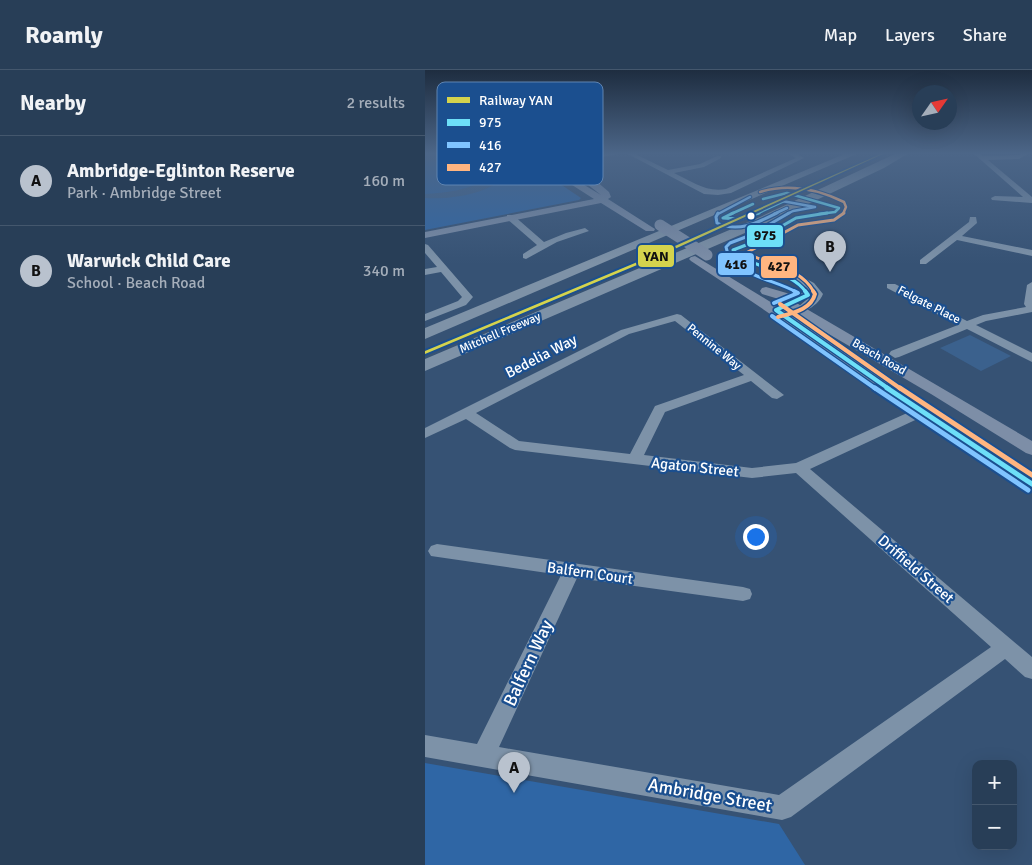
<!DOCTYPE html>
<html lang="en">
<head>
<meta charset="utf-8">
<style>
	:root { --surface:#283e57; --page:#30455d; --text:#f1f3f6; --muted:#a5aeba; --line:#44576d; --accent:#b9c2ce }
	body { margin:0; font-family:Signika,sans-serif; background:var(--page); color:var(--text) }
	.controls { position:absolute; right:15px; bottom:15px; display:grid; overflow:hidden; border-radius:10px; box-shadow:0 5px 20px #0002 }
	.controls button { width:45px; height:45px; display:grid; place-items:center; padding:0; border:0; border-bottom:1px solid var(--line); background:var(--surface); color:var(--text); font:25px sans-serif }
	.compass { position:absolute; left:487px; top:15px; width:45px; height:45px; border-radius:50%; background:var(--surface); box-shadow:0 5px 20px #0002; rotate:56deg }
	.you { position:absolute; left:330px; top:466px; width:18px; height:18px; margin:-12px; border:4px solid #fff; border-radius:50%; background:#1a73e8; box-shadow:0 0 0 8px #1a73e833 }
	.badge { display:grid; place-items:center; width:32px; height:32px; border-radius:50%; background:var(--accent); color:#111; font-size:16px; font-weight:700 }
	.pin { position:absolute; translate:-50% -41px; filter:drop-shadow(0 1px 2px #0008) }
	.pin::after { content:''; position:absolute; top:26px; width:18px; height:15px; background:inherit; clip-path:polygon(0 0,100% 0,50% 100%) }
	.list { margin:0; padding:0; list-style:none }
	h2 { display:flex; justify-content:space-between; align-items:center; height:65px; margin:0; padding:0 20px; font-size:21px }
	h2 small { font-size:16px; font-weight:400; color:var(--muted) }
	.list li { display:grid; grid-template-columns:32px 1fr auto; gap:15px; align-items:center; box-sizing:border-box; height:90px; padding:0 20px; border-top:1px solid var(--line) }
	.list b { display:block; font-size:19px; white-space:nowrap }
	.list p { margin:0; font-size:16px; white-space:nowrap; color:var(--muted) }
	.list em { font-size:16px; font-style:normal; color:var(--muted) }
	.map { position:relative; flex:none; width:607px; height:795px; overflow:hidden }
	header { display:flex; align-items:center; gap:30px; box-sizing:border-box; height:70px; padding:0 25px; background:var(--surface); border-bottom:1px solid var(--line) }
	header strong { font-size:24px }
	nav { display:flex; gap:28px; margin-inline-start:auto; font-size:18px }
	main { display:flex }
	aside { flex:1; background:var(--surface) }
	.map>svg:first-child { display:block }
</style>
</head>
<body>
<header>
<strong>Roamly</strong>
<nav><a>Map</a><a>Layers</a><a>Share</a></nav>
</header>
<main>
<aside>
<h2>Nearby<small>2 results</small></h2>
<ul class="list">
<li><span class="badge">A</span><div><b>Ambridge-Eglinton Reserve</b><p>Park · Ambridge Street</p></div><em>160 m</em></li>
<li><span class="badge">B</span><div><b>Warwick Child Care</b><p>School · Beach Road</p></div><em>340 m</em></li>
</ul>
</aside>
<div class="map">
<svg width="607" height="795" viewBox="0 0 607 795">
	<rect width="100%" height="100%" fill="#365274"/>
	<path fill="#2f66a5" d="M0,83H89L156,128L154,130L0,160Z
		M0,693L354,754L380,795H0Z"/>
	<path fill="#3b618d" d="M66,83L74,89L80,105C67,124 22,130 0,128V124C21,123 42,120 61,110L54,105V97L49,92L0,90V84L32,85Z
		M545,265L586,286L556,301L515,278Z"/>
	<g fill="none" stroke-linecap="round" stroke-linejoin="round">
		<path fill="#7d92a8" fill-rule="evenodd" d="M185,83H198L139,94L136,92Z
			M201,83H208L243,100L275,94L292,86H296V88L279,97L249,103C266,111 282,123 301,119L371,88L363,83H370L379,88L306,123L293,125L279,124Z
			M548,83H554L558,86L593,85L604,83L594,89L563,90L607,127V133L567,130L566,128L570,126L598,127Z
			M82,145H88L119,172L141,163L160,158L164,161L132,172L101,189L98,188V184L112,175L82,149Z
			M545,147H551L552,153L537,166L607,180V186L532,170L501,194H495V190L544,152Z
			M0,174L3,175L48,227L41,235L0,251V244L33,231L37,227L16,202L0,205V199L12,197L0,183Z
			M366,201L389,213L398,224C392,239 372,245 358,248L353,245L354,243L373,237L388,224L381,217L363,206V202Z
			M607,212V242L561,251L551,255L607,283V292L542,259L474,287L470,288L464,284L466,281L533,255L462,218V214H470L542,251L558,245L601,237L599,234L602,215Z
			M252,244L256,245L359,325L352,329L347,328L326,311L240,342L219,385L327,398L371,393L491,339H501L503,342L501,345L385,399L607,587V609L600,607L580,589L366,747L357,750L0,687V665L52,674L136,505L6,486L3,481L6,476L12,474L318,517L325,519L327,524L325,529L318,531L152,508L74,677L354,725L566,577L371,403L327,408L90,380L85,378L41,349L0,368V358L196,260ZM250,251L319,305L230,336L205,384L94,371L51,343L204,264Z"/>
		<path fill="#7d8ea7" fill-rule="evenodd" d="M97,83H106L176,125L162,114L157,107L164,105L184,122L186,127L183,129L230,159L229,161H221L176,133L0,168V162L169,129Z
			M270,186L370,247L502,338L607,405V421L600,419C488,344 379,265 266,191L264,189L266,187Z
			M341,217L365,224L388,222L389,225L388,228L368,231L607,371V385L601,383L506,324L356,236L354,233L357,230L337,224L335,221L337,218Z"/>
		<path fill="#7e92a7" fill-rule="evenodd" d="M422,83H434L0,269V258Z
			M472,83H484L459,98L343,153L0,301V289L335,147Z"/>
		<path stroke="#7d8ea7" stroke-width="11" d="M235,155L282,185"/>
		<g stroke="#1b4f8f" stroke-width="4.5">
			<path id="bus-1-far3" d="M338,129L362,123L414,138L410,142L394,144
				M306,144L328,134
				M331,144L359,131"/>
		</g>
		<g stroke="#1b4f8f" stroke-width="5.5">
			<path id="bus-1-far2" d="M308,143L298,148L314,149L334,143
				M381,222C365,200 329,199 308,180L329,172L371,148L402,143"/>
		</g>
		<g stroke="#1b4f8f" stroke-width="7">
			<path id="bus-1-far1" d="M351,240L383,225L380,221
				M351,240L464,319"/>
		</g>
		<g stroke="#1b4f8f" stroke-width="9">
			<path id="bus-1" d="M462,318L607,414"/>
		</g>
		<g stroke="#1b4f8f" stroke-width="4.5">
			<path id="bus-2-far3" d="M341,136L357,131L390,137L368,141L362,144
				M293,144L325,127
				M349,144L362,138"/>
		</g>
		<g stroke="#1b4f8f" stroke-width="5.5">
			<path id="bus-2-far2" d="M293,143L291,147L292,153C313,163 332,153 352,143
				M364,143L326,165L305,173L301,177C306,205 349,209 371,222"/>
		</g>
		<g stroke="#1b4f8f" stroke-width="7">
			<path id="bus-2-far1" d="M349,233L373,223L369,221
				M347,246L451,319"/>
		</g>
		<g stroke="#1b4f8f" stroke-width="9">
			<path id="bus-2" d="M450,318L603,420"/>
		</g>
		<g stroke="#1b4f8f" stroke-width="4.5">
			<path id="bus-3-far3" d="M335,122C364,113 392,119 419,132L421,137L418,144"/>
		</g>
		<g stroke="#1b4f8f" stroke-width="5.5">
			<path id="bus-3-far2" d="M389,222C375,197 344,195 321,183L373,155L409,150L419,143"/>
		</g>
		<g stroke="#1b4f8f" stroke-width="7">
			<path id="bus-3-far1" d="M355,234L476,319
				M353,247C367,243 386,240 390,224L388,221"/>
		</g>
		<g stroke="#1b4f8f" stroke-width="9">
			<path id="bus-3" d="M475,318L607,405"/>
		</g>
		<use href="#bus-1-far3" stroke="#6ddff8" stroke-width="2.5"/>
		<use href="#bus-1-far2" stroke="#6ddff8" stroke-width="3"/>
		<use href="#bus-1-far1" stroke="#6ddff8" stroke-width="4"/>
		<use href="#bus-1" stroke="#6ddff8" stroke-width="5"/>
		<use href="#bus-2-far3" stroke="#80c4ff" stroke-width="2.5"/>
		<use href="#bus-2-far2" stroke="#80c4ff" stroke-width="3"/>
		<use href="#bus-2-far1" stroke="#80c4ff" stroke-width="4"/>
		<use href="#bus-2" stroke="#80c4ff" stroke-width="5"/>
		<use href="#bus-3-far3" stroke="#ffb580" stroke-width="2.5"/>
		<use href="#bus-3-far2" stroke="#ffb580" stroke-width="3"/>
		<use href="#bus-3-far1" stroke="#ffb580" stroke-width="4"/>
		<use href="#bus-3" stroke="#ffb580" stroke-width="5"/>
		<g stroke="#1b4f8f" stroke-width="4">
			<path id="rail-1" d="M458,83H460L243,182L0,284V281L241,180Z"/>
		</g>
		<use href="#rail-1" fill="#d4d34d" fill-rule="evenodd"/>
	</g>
	<linearGradient id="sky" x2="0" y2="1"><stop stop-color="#1e2d40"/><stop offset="0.43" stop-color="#4c6688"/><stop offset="1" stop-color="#4c6688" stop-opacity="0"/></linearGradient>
	<rect width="607" height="194" fill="url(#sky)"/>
	<circle fill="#fff" stroke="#1b4f8f" stroke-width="2" cx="326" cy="146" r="4.5"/>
	<g text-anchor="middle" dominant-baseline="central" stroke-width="4.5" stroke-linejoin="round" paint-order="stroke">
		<g font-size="12" fill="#fff" stroke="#1b4f8f">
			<text transform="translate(504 235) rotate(27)">Felgate Place</text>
			<text transform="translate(75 263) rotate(-23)">Mitchell Freeway</text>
			<text transform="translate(289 277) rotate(39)">Pennine Way</text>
			<text transform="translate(454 287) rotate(30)">Beach Road</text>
		</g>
		<g font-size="15" fill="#fff" stroke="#1b4f8f">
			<text transform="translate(116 286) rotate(-27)">Bedelia Way</text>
			<text transform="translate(270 397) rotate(6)">Agaton Street</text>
			<text transform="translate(491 499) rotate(41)">Driffield Street</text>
			<text transform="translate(165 503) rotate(8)">Balfern Court</text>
		</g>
		<g font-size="18" fill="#fff" stroke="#1b4f8f">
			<text transform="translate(103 593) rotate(-65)">Balfern Way</text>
			<text transform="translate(285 725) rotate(10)">Ambridge Street</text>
		</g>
	</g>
	<rect x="12" y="12" width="166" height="103" rx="8" fill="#1b4f8f" stroke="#5f84b1" stroke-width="1"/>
	<rect x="22" y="27" width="23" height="6" fill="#d4d34d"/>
	<rect x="22" y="49" width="23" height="7" fill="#6ddff8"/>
	<rect x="22" y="72" width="23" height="6" fill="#80c4ff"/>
	<rect x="22" y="94" width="23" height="7" fill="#ffb580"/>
	<g font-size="14" fill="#fff">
		<text x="54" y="35">Railway YAN</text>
		<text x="54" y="57">975</text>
		<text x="54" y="80">416</text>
		<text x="54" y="102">427</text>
	</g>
	<g stroke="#1b4f8f" stroke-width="2">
		<rect x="321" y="154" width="38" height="24" rx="5" fill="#6ddff8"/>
		<rect x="212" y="174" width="38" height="24" rx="5" fill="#d4d34d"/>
		<rect x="292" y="182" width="38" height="24" rx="5" fill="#80c4ff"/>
		<rect x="335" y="185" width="38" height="24" rx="5" fill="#ffb580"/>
	</g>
	<g font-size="14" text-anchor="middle" font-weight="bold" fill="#111">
		<text x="340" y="170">975</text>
		<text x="231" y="191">YAN</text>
		<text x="311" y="199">416</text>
		<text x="354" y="201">427</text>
	</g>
</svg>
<div class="controls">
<button>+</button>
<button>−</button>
</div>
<svg class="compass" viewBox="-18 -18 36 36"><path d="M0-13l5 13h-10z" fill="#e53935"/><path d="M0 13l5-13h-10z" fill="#a5aeba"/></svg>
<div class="you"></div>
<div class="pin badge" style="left:89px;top:723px">A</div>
<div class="pin badge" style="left:405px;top:202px">B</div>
</div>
</main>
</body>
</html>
